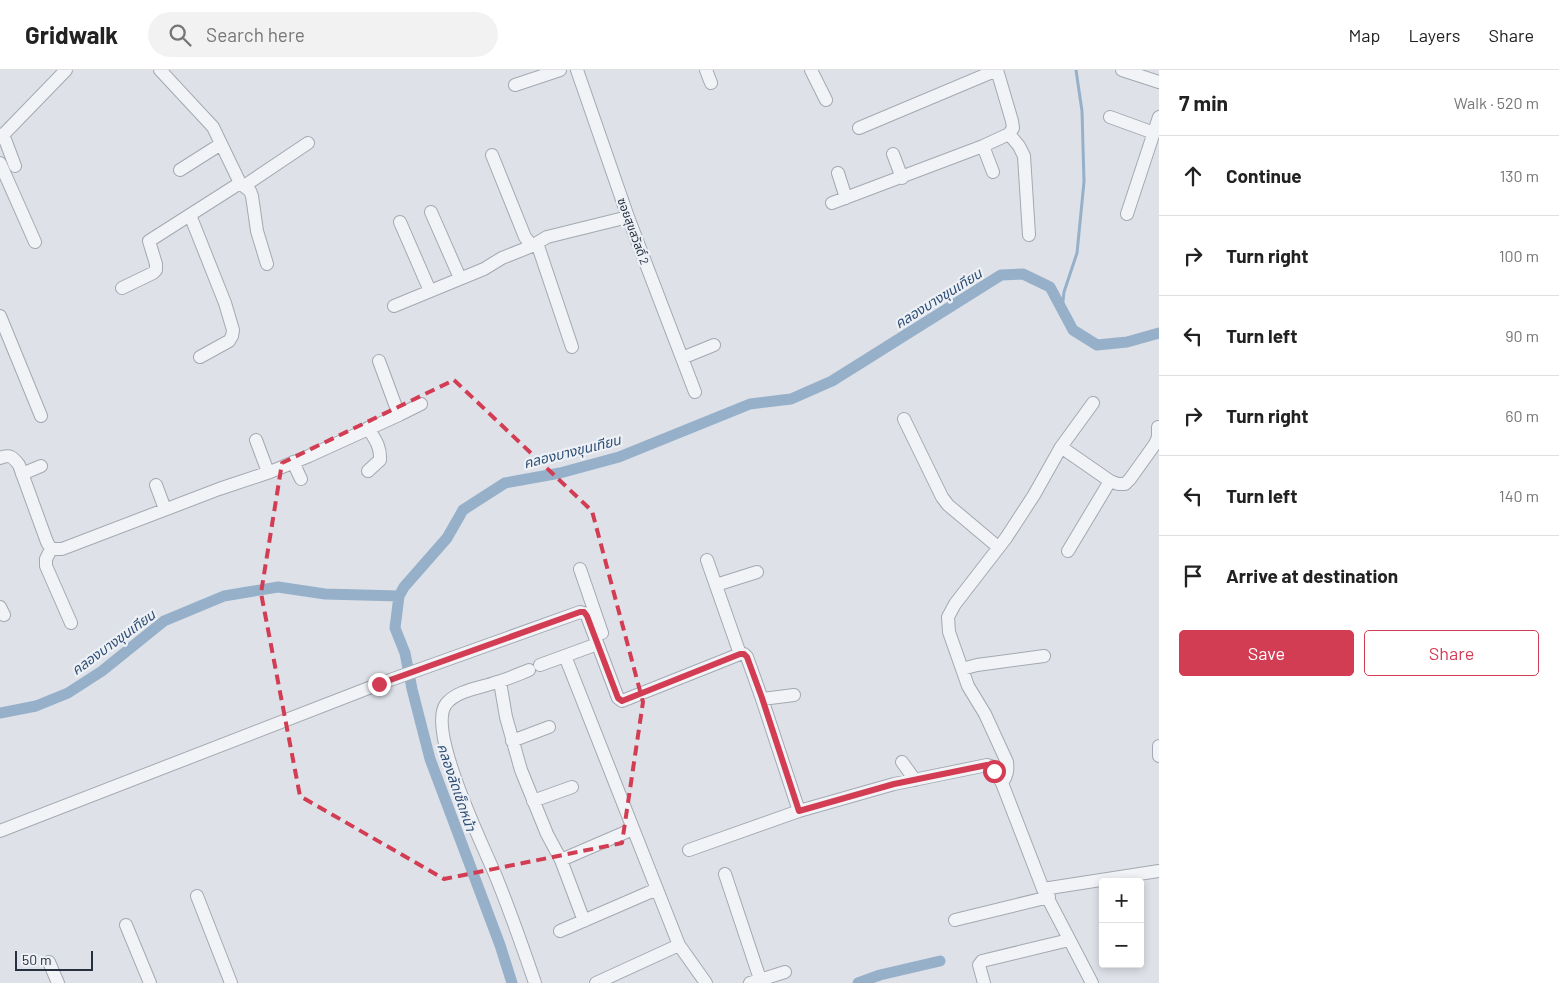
<!DOCTYPE html>
<html lang="en">
<head>
<meta charset="utf-8">
<style>
	:root { --surface:#fff; --page:#f2f2f2; --text:#222; --muted:#767676; --line:#e0e0e0; --accent:#d33d54 }
	body { margin:0; font-family:Barlow,"Noto Sans Thai",sans-serif; background:var(--page); color:var(--text) }
	.controls { position:absolute; right:15px; bottom:15px; display:grid; overflow:hidden; border-radius:5px; box-shadow:0 2px 8px #0003 }
	.controls button { width:45px; height:45px; display:grid; place-items:center; padding:0; border:0; border-bottom:1px solid var(--line); background:var(--surface); color:var(--text); font:25px sans-serif }
	.scale { position:absolute; left:15px; bottom:12px; width:78px; box-sizing:border-box; padding-left:5px; border:2px solid #26303f; border-top:0; font-size:14px; line-height:18px; white-space:nowrap; color:#26303f; -webkit-text-stroke:4px #edf1f6; paint-order:stroke }
	.stop { position:absolute; width:15px; height:15px; margin:-11px; border:4px solid #d33d54; border-radius:50%; background:#fff }
	.stop.end { background:#d33d54; border-color:#fff; box-shadow:0 1px 5px #0008 }
	.list { margin:0; padding:0; list-style:none }
	h2 { display:flex; justify-content:space-between; align-items:center; height:65px; margin:0; padding:0 20px; font-size:21px }
	h2 small { font-size:16px; font-weight:400; color:var(--muted) }
	.list li { display:grid; grid-template-columns:32px 1fr auto; gap:15px; align-items:center; box-sizing:border-box; height:80px; padding:0 20px; border-top:1px solid var(--line) }
	.list b { display:block; font-size:19px; white-space:nowrap }
	.list em { font-size:16px; font-style:normal; color:var(--muted) }
	.actions { display:flex; gap:10px; padding:15px 20px }
	.actions a { flex:1; padding:11px 0; border:1px solid var(--accent); border-radius:5px; text-align:center; font-size:18px; color:var(--accent) }
	.actions .main { background:var(--accent); color:#fff }
	.icon { flex:none; width:28px; height:28px; fill:none; stroke:currentColor; stroke-width:2; stroke-linecap:round; stroke-linejoin:round }
	.map { position:relative; flex:none; width:1159px; height:913px; overflow:hidden }
	header { display:flex; align-items:center; gap:30px; box-sizing:border-box; height:70px; padding:0 25px; background:var(--surface); border-bottom:1px solid var(--line) }
	header strong { font-size:24px }
	nav { display:flex; gap:28px; margin-inline-start:auto; font-size:18px }
	.search { width:350px; height:45px; background:var(--page); display:flex; align-items:center; gap:12px; box-sizing:border-box; padding:0 18px; border-radius:28px; color:var(--muted); font-size:19px }
	main { display:flex }
	aside { flex:1; background:var(--surface) }
	.map>svg:first-child { display:block }
</style>
</head>
<body>
<header>
<strong>Gridwalk</strong>
<div class="search"><svg class="icon" aria-label="search" viewBox="0 0 24 24"><circle cx="10" cy="10" r="6"/><path d="M15 15l6 6"/></svg>Search here</div>
<nav><a>Map</a><a>Layers</a><a>Share</a></nav>
</header>
<main>
<div class="map">
<svg width="1159" height="913" viewBox="0 0 1159 913">
	<rect width="100%" height="100%" fill="#dee2e8"/>
	<g fill="none" stroke-linecap="round" stroke-linejoin="round">
		<path stroke="#97b0ca" stroke-width="3" d="M1062,239L1064,222L1077,183L1084,112L1082,41L1076,0"/>
		<path stroke="#97b0ca" stroke-width="11" d="M0,643L36,636L68,623L102,601L164,551L224,526L278,517L325,524L399,526
			M512,913L500,875L430,689L412,619L405,583L395,558L399,526L404,517L447,468L463,440L505,413L560,403L619,387L750,334L791,329L832,311L1001,205L1023,204L1050,217L1073,260L1097,275L1127,272L1159,263
			M858,913L880,905L940,891"/>
		<g stroke="#a3a9b2" stroke-width="14">
			<path id="minor" d="M577,0L628,147L695,322
				M706,0L711,13
				M811,0L826,30
				M1122,0L1159,12
				M515,15L560,0
				M1110,47L1154,63
				M859,58L997,0
				M3,64L15,96
				M1009,64L1019,76L1024,86L1029,165
				M0,68L66,0
				M983,76L993,102
				M893,84L902,108
				M492,85L525,167L532,176
				M0,93L35,172
				M180,100L221,74
				M838,103L846,128
				M240,113L250,121L252,126L257,161L267,194
				M244,116L308,73
				M832,133L983,76L1009,64L1013,58L1012,51L997,0
				M431,142L460,208
				M1127,144L1159,47
				M190,145L225,233L233,260L232,266L229,271L200,287
				M400,152L430,221
				M537,173L572,277
				M122,218L153,203L156,200V194L149,171L240,113L213,57L160,0
				M394,236L484,199L502,188L532,176L547,167L628,147
				M0,246L41,346
				M682,288L714,275
				M399,345L421,334
				M904,349L942,427L948,435L998,477
				M256,370L268,402
				M1061,377L1110,411L1068,481
				M0,388C10,384 13,387 19,395L47,472L51,479H62L219,419L270,402L309,386L399,345L379,291
				M293,392L301,409
				M368,401L380,390C381,377 375,369 368,358
				M22,404L41,396
				M1110,411L1118,414H1125L1130,409L1155,374L1158,367V357
				M156,415L165,439
				M51,479L46,489V496L71,553
				M707,490L740,584
				M580,499L602,563
				M716,515L757,502
				M0,537L4,545
				M565,586L679,875L706,913
				M540,595L592,576
				M962,599L977,595L1044,586
				M529,600C519,604 508,609 497,612C481,618 457,620 446,634C426,661 485,779 497,809C511,844 523,878 535,913
				M500,612L506,647L521,700L547,764L561,790L584,851
				M762,629L794,625
				M512,671L549,657
				M1159,676V686
				M902,692L915,710
				M1002,713C1007,706 1008,701 1007,692L985,644L968,616L949,562L948,547L955,534L1006,468L1034,425L1061,377L1093,333
				M533,731L572,717
				M0,761L379,614L580,542L584,543L587,546L618,628L622,631L740,584H744L747,587L762,629L799,741
				M689,780L799,741L894,714L987,695L991,696L1002,713L1043,819L1092,913
				M561,790L633,759
				M725,804L760,909
				M1043,819L1159,801
				M197,826L231,913
				M955,850L1049,827
				M126,855L150,913
				M560,861L657,819
				M49,892L58,913
				M596,913L679,875
				M750,913L785,902
				M984,913L979,895L982,891L1069,870"/>
		</g>
		<use href="#minor" stroke="#f1f3f6" stroke-width="12"/>
	</g>
	<g fill="none" stroke-linecap="round" stroke-linejoin="round">
		<path stroke="#d33d54" stroke-width="6" d="M379,614L580,542H584L587,546L618,628L622,631L740,584H744L747,587L762,628L799,741L894,714L987,695L991,696L994,701"/>
	</g>
	<path fill="none" stroke="#d33d54" stroke-width="4" stroke-dasharray="10 6" stroke-linejoin="round" d="M454,310L592,441L643,632L622,773L444,809L300,726L261,523L282,393Z"/>
	<g text-anchor="middle" dominant-baseline="central" stroke-width="4.5" stroke-linejoin="round" paint-order="stroke">
		<g font-size="12" fill="#26303f" stroke="#edf1f6">
			<text transform="translate(634 161) rotate(70)">ซอยสุขสวัสดิ์ 2</text>
		</g>
		<g font-size="14" font-style="italic" fill="#2f4e75" stroke="#edf1f6">
			<text transform="translate(938 228) rotate(-32)">คลองบางขุนเทียน</text>
			<text transform="translate(572 381) rotate(-14)">คลองบางขุนเทียน</text>
			<text transform="translate(113 572) rotate(-36)">คลองบางขุนเทียน</text>
			<text transform="translate(457 717) rotate(71)">คลองลัดเช็ดหน้า</text>
		</g>
	</g>
</svg>
<div class="controls">
<button>+</button>
<button>−</button>
</div>
<div class="scale">50 m</div>
<div class="stop" style="left:994px;top:701px"></div>
<div class="stop end" style="left:379px;top:614px"></div>
</div>
<aside>
<h2>7 min<small>Walk · 520 m</small></h2>
<ul class="list">
<li><svg class="icon" aria-label="ahead" viewBox="0 0 24 24"><path d="M12 20V5M6 11l6-6 6 6"/></svg><div><b>Continue</b></div><em>130 m</em></li>
<li><svg class="icon" aria-label="right" viewBox="0 0 24 24"><path d="M7 20v-9h11M14 6l5 5-5 5"/></svg><div><b>Turn right</b></div><em>100 m</em></li>
<li><svg class="icon" aria-label="left" viewBox="0 0 24 24"><path d="M17 20v-9H6M10 6l-5 5 5 5"/></svg><div><b>Turn left</b></div><em>90 m</em></li>
<li><svg class="icon" aria-label="right" viewBox="0 0 24 24"><path d="M7 20v-9h11M14 6l5 5-5 5"/></svg><div><b>Turn right</b></div><em>60 m</em></li>
<li><svg class="icon" aria-label="left" viewBox="0 0 24 24"><path d="M17 20v-9H6M10 6l-5 5 5 5"/></svg><div><b>Turn left</b></div><em>140 m</em></li>
<li><svg class="icon" aria-label="arrive" viewBox="0 0 24 24"><path d="M6 21V4h12l-3 4 3 4H6"/></svg><div><b>Arrive at destination</b></div></li>
</ul>
<div class="actions"><a class="main">Save</a><a>Share</a></div>
</aside>
</main>
</body>
</html>
